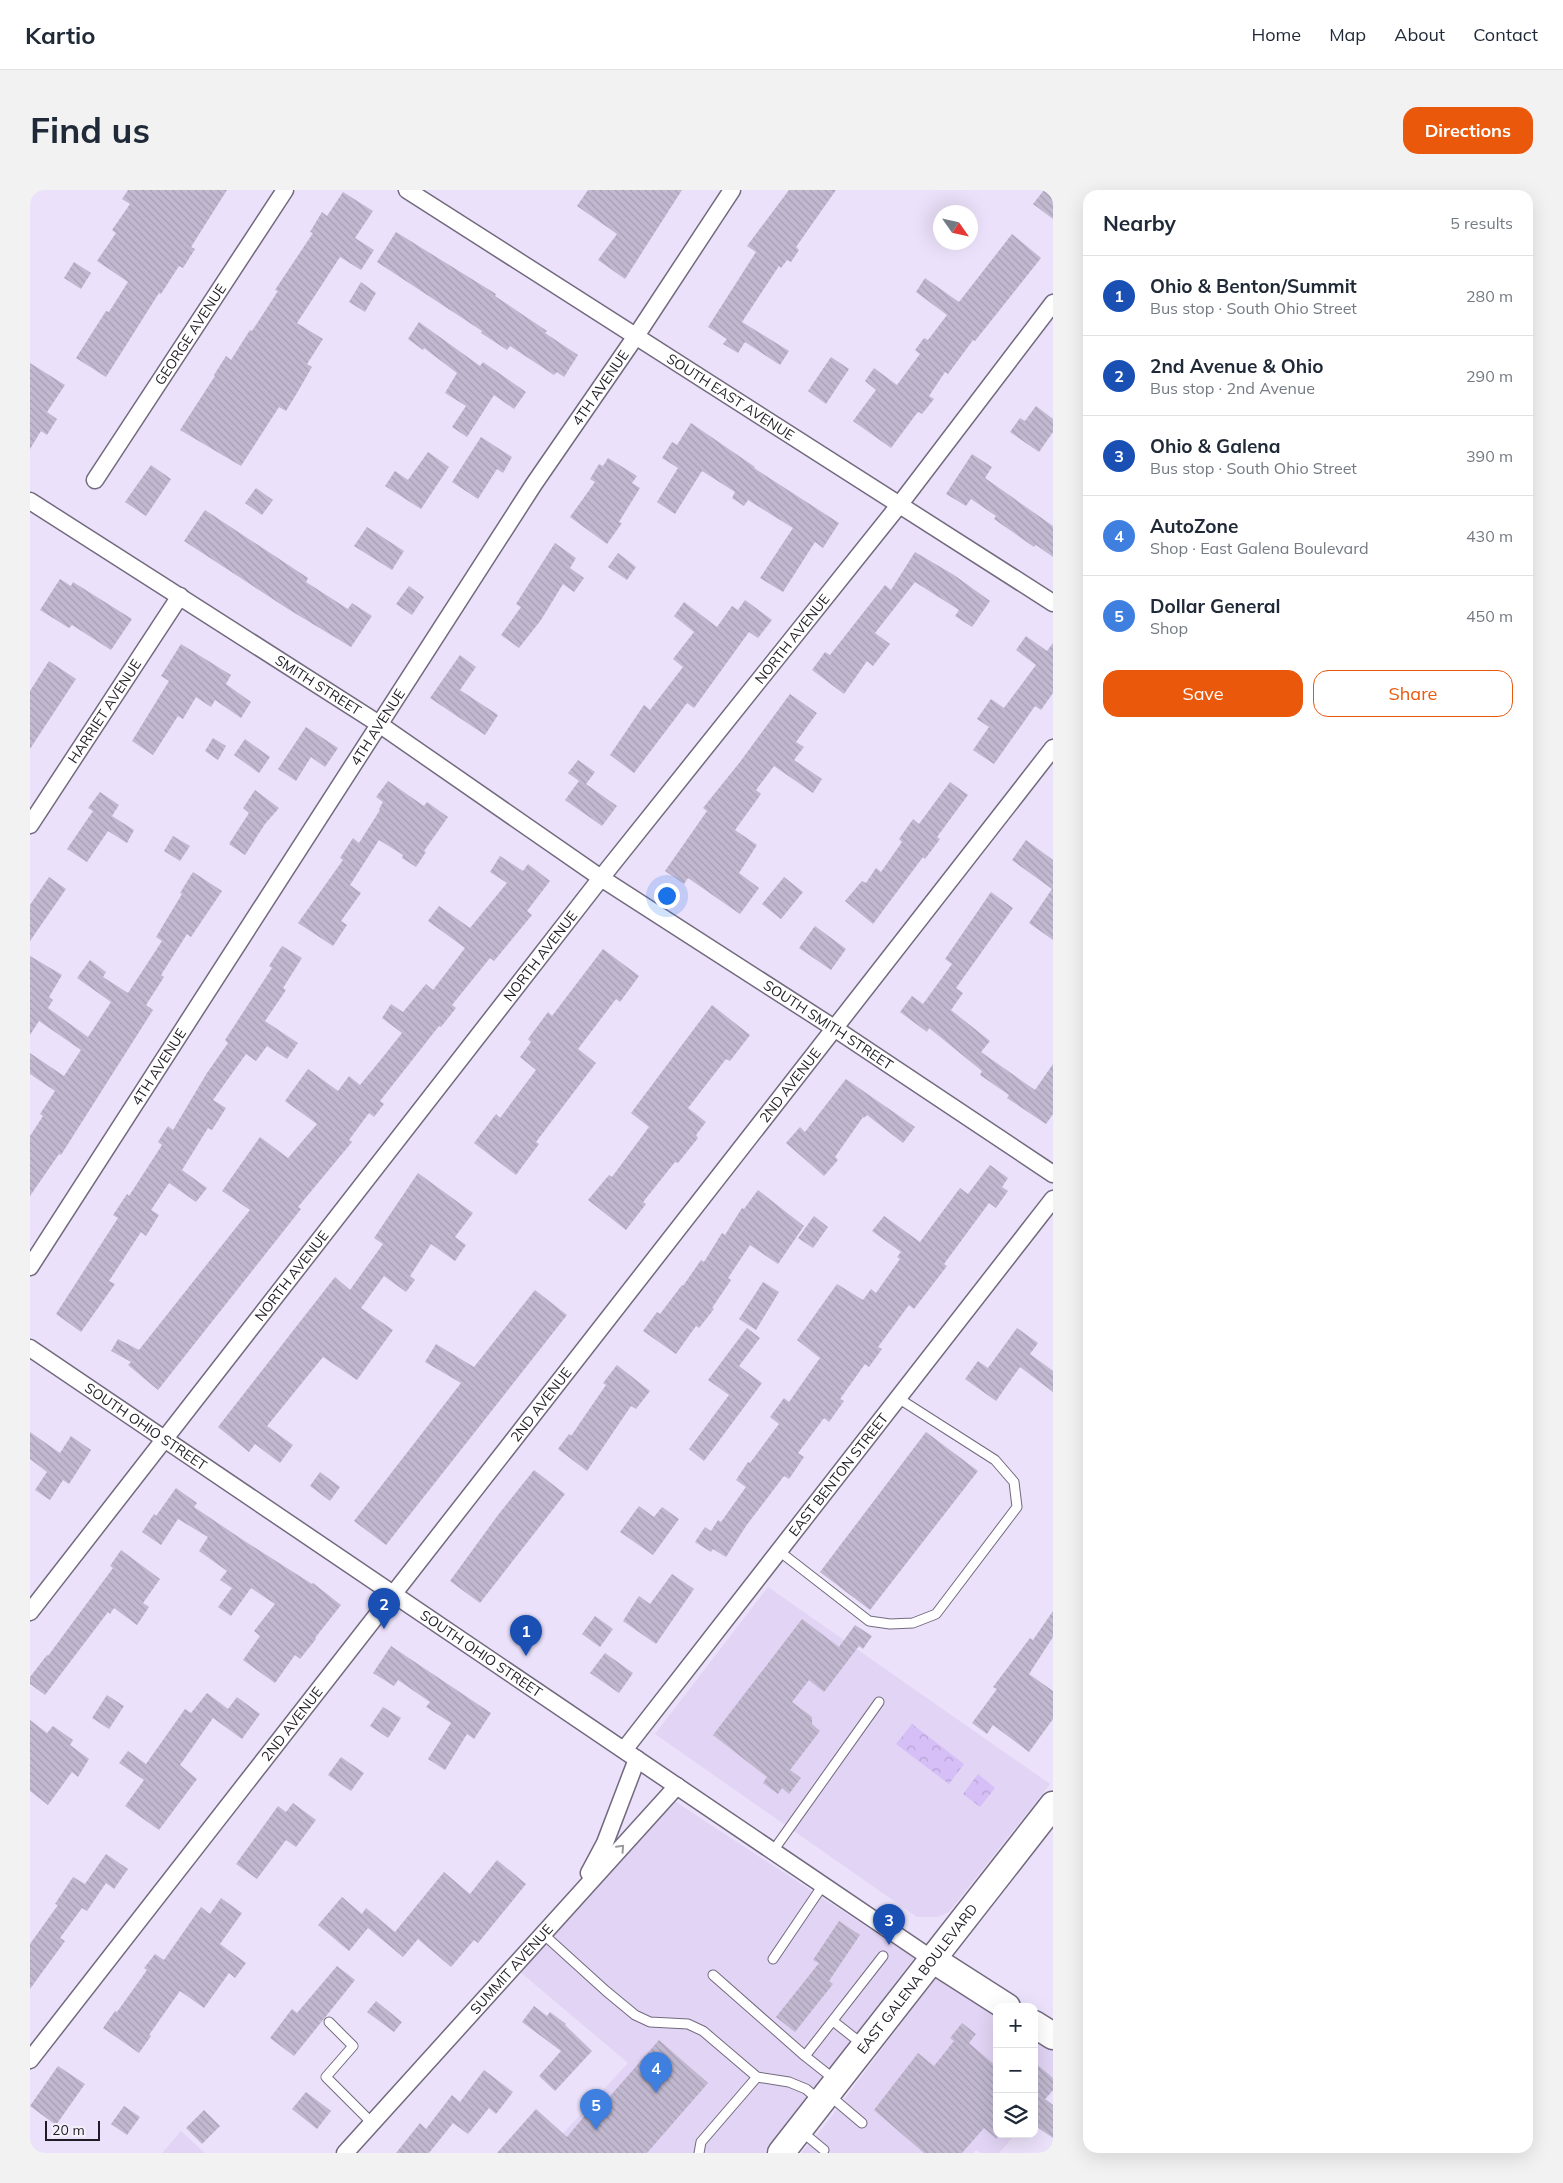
<!DOCTYPE html>
<html lang="en">
<head>
<meta charset="utf-8">
<style>
	:root { --surface:#fff; --page:#f2f2f3; --text:#1f2937; --muted:#747a83; --line:#e0e1e3; --accent:#ea580c }
	body { margin:0; font-family:Mulish,sans-serif; background:var(--page); color:var(--text) }
	.controls { position:absolute; right:15px; bottom:15px; display:grid; overflow:hidden; border-radius:10px; box-shadow:0 5px 20px #0002 }
	.controls button { width:45px; height:45px; display:grid; place-items:center; padding:0; border:0; border-bottom:1px solid var(--line); background:var(--surface); color:var(--text); font:25px sans-serif }
	.compass { position:absolute; left:903px; top:15px; width:45px; height:45px; border-radius:50%; background:var(--surface); box-shadow:0 5px 20px #0002; rotate:124deg }
	.scale { position:absolute; left:15px; bottom:12px; width:55px; box-sizing:border-box; padding-left:5px; border:2px solid #201c25; border-top:0; font-size:14px; line-height:18px; white-space:nowrap; color:#201c25; -webkit-text-stroke:4px #f5f1fb; paint-order:stroke }
	.you { position:absolute; left:636px; top:705px; width:18px; height:18px; margin:-12px; border:4px solid #fff; border-radius:50%; background:#1a73e8; box-shadow:0 0 0 8px #1a73e833 }
	.badge { display:grid; place-items:center; width:32px; height:32px; border-radius:50%; background:var(--accent); color:#fff; font-size:16px; font-weight:700 }
	.pin { position:absolute; translate:-50% -41px; filter:drop-shadow(0 1px 2px #0008) }
	.pin::after { content:''; position:absolute; top:26px; width:18px; height:15px; background:inherit; clip-path:polygon(0 0,100% 0,50% 100%) }
	.list { margin:0; padding:0; list-style:none }
	h2 { display:flex; justify-content:space-between; align-items:center; height:65px; margin:0; padding:0 20px; font-size:21px }
	h2 small { font-size:16px; font-weight:400; color:var(--muted) }
	.list li { display:grid; grid-template-columns:32px 1fr auto; gap:15px; align-items:center; box-sizing:border-box; height:80px; padding:0 20px; border-top:1px solid var(--line) }
	.list b { display:block; font-size:19px; white-space:nowrap }
	.list p { margin:0; font-size:16px; white-space:nowrap; color:var(--muted) }
	.list em { font-size:16px; font-style:normal; color:var(--muted) }
	.actions { display:flex; gap:10px; padding:15px 20px }
	.actions a { flex:1; padding:11px 0; border:1px solid var(--accent); border-radius:15px; text-align:center; font-size:18px; color:var(--accent) }
	.actions .main { background:var(--accent); color:#fff }
	.icon { flex:none; width:28px; height:28px; fill:none; stroke:currentColor; stroke-width:2; stroke-linecap:round; stroke-linejoin:round }
	.map { position:relative; flex:none; width:1023px; height:1963px; overflow:hidden; border-radius:15px }
	header { display:flex; align-items:center; gap:30px; box-sizing:border-box; height:70px; padding:0 25px; background:var(--surface); border-bottom:1px solid var(--line) }
	header strong { font-size:24px }
	nav { display:flex; gap:28px; margin-inline-start:auto; font-size:18px }
	.intro { display:flex; align-items:center; justify-content:space-between; box-sizing:border-box; height:120px; padding:0 30px }
	h1 { margin:0; font-size:35px }
	.button { padding:12px 22px; border-radius:15px; background:var(--accent); color:#fff; font-size:18px; font-weight:700 }
	main { display:flex; gap:30px; padding:0 30px }
	aside { flex:1; background:var(--surface); border-radius:15px; box-shadow:0 5px 20px #0002 }
	.map>svg:first-child { display:block }
</style>
</head>
<body>
<header>
<strong>Kartio</strong>
<nav><a>Home</a><a>Map</a><a>About</a><a>Contact</a></nav>
</header>
<div class="intro"><h1>Find us</h1><a class="button">Directions</a></div>
<main>
<div class="map">
<svg width="1023" height="1963" viewBox="0 0 1023 1963">
	<defs>
		<pattern id="forest-crowns" width="20" height="18" patternUnits="userSpaceOnUse" patternTransform="scale(1.25)"><rect width="20" height="18" fill="#d6bef7"/><path d="M2 6a3 3 0 1 1 6 0M12 15a3 3 0 1 1 6 0" fill="none" stroke="#b7a3d4"/></pattern>
		<pattern id="building-back-hatch" width="6" height="6" patternUnits="userSpaceOnUse" patternTransform="scale(1.25)"><rect width="6" height="6" fill="#c2b9d1"/><path d="M-1 5l2 2M0 0l6 6M5-1l2 2" fill="none" stroke="#a69eb3"/></pattern>
	</defs>
	<rect width="100%" height="100%" fill="#ebe1fa"/>
	<path fill="#e1d4f4" d="M738,1397L1020,1594L919,1722L908,1727H887L625,1544Z
		M643,1610L884,1768L735,1963H515L598,1873L489,1781Z
		M909,1783L967,1822V1944H986L969,1963H952L946,1960L943,1963H771L792,1939Z
		M1004,1847L1023,1859V1901L1004,1923Z
		M151,1941L175,1963H132Z"/>
	<path fill="url(#forest-crowns)" d="M882,1534L934,1574L919,1594L866,1554Z
		M948,1584L965,1598L950,1617L933,1604Z"/>
	<path fill="url(#building-back-hatch)" d="M98,0H197L161,57L165,59L153,78L149,76L131,104L129,103L76,187L46,168L76,121L79,122L98,92L67,71L86,43L82,40L100,14L92,9Z
		M558,0H652L595,89L568,70L587,44L547,16Z
		M759,0H806L766,57L769,60L761,72L757,70L751,78L749,76L712,132L759,161L750,175L715,152L708,163L693,154L697,149L678,137L726,62L717,56Z
		M1014,0H1023V29L1003,14Z
		M313,2L343,21L325,48L344,60L331,80L310,67L267,133L293,149L277,174L282,177L267,203L256,221L249,217L211,276L150,240L185,186L184,185L196,166L201,170L220,140L222,141L248,101L245,100L283,43L280,42L292,22L297,26Z
		M366,42L466,104L465,106L517,141L515,143L548,165L534,187L527,182L524,185L480,156L477,160L451,143L452,141L347,72Z
		M982,44L1011,68L945,151L943,150L918,184L915,182L899,206L904,209L892,224L889,222L887,223L861,258L823,231L846,200L835,191L844,178L867,195L890,164L885,160L894,148L898,150L917,125L886,102L895,88L929,112Z
		M44,72L61,83L51,99L34,88Z
		M331,92L346,103L335,122L319,112Z
		M389,132L450,176L453,172L496,202L484,219L464,205L437,247L422,237L436,216L415,203L427,183L394,158L393,160L378,149Z
		M801,167L819,179L796,214L778,201Z
		M0,173L35,195L17,222L27,229L17,245L11,241L0,259Z
		M1006,216L1023,229V242L1009,262L980,242L990,228L995,231Z
		M661,233L725,277L724,278L809,333L793,358L785,352L753,402L730,388L763,338L718,310L714,316L702,308L705,302L672,281L645,324L627,312L648,278L632,268L642,252L647,255Z
		M451,247L482,267L473,283L467,279L448,309L422,292Z
		M398,262L419,277L391,319L355,296L365,281L378,290Z
		M942,264L962,277L955,288L1023,336V367L1006,355L1004,357L964,329L966,326L941,309L936,316L916,304Z
		M578,268L607,286L602,293L610,298L589,332L592,333L577,354L540,327L565,292L560,289L569,274L573,276Z
		M121,275L141,289L116,326L95,312Z
		M226,298L243,310L232,325L215,313Z
		M175,320L278,388L276,392L318,419L322,413L342,426L321,457L258,419L154,351Z
		M337,337L374,361L362,380L324,356Z
		M525,353L546,368L540,378L554,388L544,402L533,394L511,430L489,458L471,445L491,417L486,414Z
		M885,362L924,385L960,411L942,437L925,426L929,420L885,392L845,443L860,454L843,476L837,471L814,504L782,480L795,462L800,465L855,395L861,400Z
		M588,363L606,377L597,390L578,377Z
		M30,389L41,396L43,392L102,429L81,460L42,435L39,438L10,420Z
		M379,396L394,407L382,425L366,414Z
		M715,410L742,430L728,448L719,442L664,518L657,513L604,583L580,565L614,515L620,520L653,477L643,469L664,442L644,426L654,412L687,437L702,416L708,420Z
		M996,446L1017,461L1023,453V503L1011,520L1005,516L964,574L943,560L959,537L947,529L961,509L974,518L1006,475L986,460Z
		M151,454L201,485L196,494L221,512L211,528L185,510L181,517L166,507L153,529L148,526L123,565L102,551L139,491L131,486Z
		M430,465L446,477L430,500L468,525L455,545L400,508Z
		M19,471L46,489L0,559V501Z
		M760,504L787,523L766,552L774,557L764,570L792,589L783,603L744,576L726,600L731,604L705,640L727,655L709,683L729,698L710,724L658,688L654,694L635,681L677,621L673,618L710,572Z
		M276,537L308,558L295,577L281,567L266,591L248,579Z
		M183,548L196,556L188,570L175,561Z
		M215,549L240,567L229,583L204,565Z
		M548,570L565,582L556,594L587,616L572,636L535,610L549,591L538,583Z
		M358,591L394,616L397,612L418,627L394,661L396,662L386,677L372,668L373,665L349,650L320,695L331,703L311,731L317,735L303,756L268,733L313,670L310,668L323,648L329,653L350,620L349,619L353,612L346,607Z
		M920,592L938,605L907,647L910,649L895,669L893,667L843,734L815,711L832,691L836,693L846,678L851,682L872,652L869,649L883,629L889,634Z
		M225,600L249,618L235,634L215,665L199,654L219,623L213,618Z
		M70,602L89,615L82,626L104,640L97,653L78,641L57,672L37,659L63,621L58,618Z
		M143,646L160,656L150,671L134,661Z
		M996,650L1023,670V750L999,733L1022,699L982,670Z
		M470,666L493,681L498,674L520,691L497,721L502,725L464,771L460,768L422,815L426,818L411,837L409,836L350,911L354,914L344,927L339,923L319,950L322,952L268,1017L271,1019L128,1200L98,1175L101,1172L81,1161L88,1149L109,1160L220,1020L192,1001L230,947L258,968L287,934L255,911L278,879L308,901L319,886L330,895L353,867L372,843L352,828L361,814L373,822L396,794L403,800L435,758L398,731L409,716L440,738L477,693L460,682Z
		M163,682L192,701L161,747L157,744L131,785L134,787L116,815L123,820L31,965L29,964L0,1006V946L13,926L10,924L25,901L0,884V863L34,886L51,860L9,831L0,845V766L32,785L19,807L23,810L18,818L58,847L81,812L47,788L60,770L76,782L73,787L98,803L132,751L126,747L152,704L150,703Z
		M19,687L36,699L0,751V715Z
		M754,687L773,702L751,729L732,714Z
		M961,702L983,718L926,798L933,803L921,820L960,851L951,862L1005,900L1023,874V924L1016,934L977,908L979,905L950,885L952,881L899,838L897,842L870,822L882,806L893,814L922,774L915,769Z
		M785,736L816,759L801,780L769,758Z
		M252,756L272,768L253,798L256,800L235,831L268,853L257,869L237,856L226,871L216,864L183,910L196,918L182,940L178,938L152,980L177,998L166,1012L139,993L121,1020L129,1025L116,1046L111,1042L79,1091L85,1094L51,1142L26,1124L88,1028L83,1025L97,1004L99,1006L132,955L128,952L138,936L143,940L177,883L198,853L195,850L242,778L239,776Z
		M573,759L609,786L590,812L586,809L548,859L566,873L506,952L509,954L486,985L444,953L466,924L470,928L506,880L490,867L501,852L498,849L518,822L522,826Z
		M682,815L720,845L700,871L696,869L658,918L676,932L666,945L668,948L648,973L645,972L613,1012L616,1014L596,1040L558,1010L579,985L582,987L619,937L601,923Z
		M816,889L885,937L873,953L837,925L834,928L833,927L805,967L808,970L794,986L756,953L770,937L775,942Z
		M960,975L978,988L972,997L978,1001L966,1018L959,1013L914,1074L917,1076L884,1119L879,1115L848,1157L852,1159L839,1177L835,1174L810,1209L814,1211L799,1232L794,1228L768,1263L774,1267L759,1289L754,1286L716,1336L696,1367L683,1359L681,1362L665,1352L675,1337L681,1341L688,1330L691,1332L716,1297L706,1290L718,1272L720,1273L749,1234L740,1227L754,1208L759,1212L790,1168L767,1150L807,1094L833,1110L841,1099L846,1103L870,1069L867,1067L871,1062L842,1041L854,1026L890,1052L930,998L938,1004Z
		M388,983L443,1023L425,1047L436,1055L425,1071L401,1054L380,1086L385,1090L376,1102L354,1086L331,1118L363,1140L327,1190L293,1167L237,1236L263,1255L250,1273L225,1254L219,1262L188,1237L305,1087L320,1100L353,1054L344,1048Z
		M728,1000L774,1036L748,1074L720,1055L698,1088L701,1090L682,1118L684,1119L669,1138L666,1136L646,1164L613,1141L627,1122L630,1124L652,1095L653,1096L671,1070L674,1072L692,1043L695,1045L712,1018L714,1019Z
		M784,1026L798,1037L783,1058L768,1048Z
		M733,1092L749,1102L726,1140L709,1129Z
		M505,1100L537,1125L356,1355L324,1331L431,1193L395,1172L406,1154L444,1177Z
		M717,1138L730,1148L709,1176L732,1193L674,1271L659,1259L699,1205L678,1190Z
		M987,1138L1008,1153L1000,1164L1023,1181V1202L990,1177L966,1211L935,1189L948,1171L958,1178Z
		M587,1175L620,1201L606,1219L601,1216L557,1281L528,1259L539,1244L541,1246L576,1195L573,1193Z
		M0,1242L30,1263L41,1246L61,1260L39,1294L33,1290L20,1310L5,1300L17,1282L0,1269Z
		M896,1242L948,1281L840,1420L790,1382Z
		M504,1280L535,1304L450,1413L420,1391L468,1325Z
		M290,1282L310,1297L300,1311L280,1296Z
		M146,1298L167,1313L164,1317L216,1352L282,1394L283,1393L311,1415L285,1448L286,1449L270,1469L265,1465L245,1493L213,1470L230,1446L224,1441L245,1414L221,1398L201,1426L188,1417L202,1398L190,1390L197,1381L169,1361L178,1347L148,1329L131,1355L112,1342L124,1324L126,1326Z
		M609,1316L624,1327L632,1317L649,1329L623,1365L590,1342Z
		M91,1360L130,1389L113,1413L119,1417L107,1435L84,1418L80,1424L78,1422L15,1505L0,1494V1487L17,1465L18,1466L83,1378L80,1376Z
		M642,1384L664,1399L626,1454L593,1431L609,1406L620,1414Z
		M1023,1421V1447L999,1484L1023,1501V1529L999,1562L963,1535L957,1544L942,1533L967,1499L963,1497L985,1468L1000,1448L1003,1450Z
		M565,1426L583,1439L570,1457L552,1444Z
		M772,1429L809,1457L825,1435L842,1446L833,1459L829,1456L794,1502L779,1490L762,1512L782,1527V1534L790,1541L760,1580L771,1588L759,1604L752,1598L748,1604L733,1593L737,1587L683,1545Z
		M361,1456L461,1523L444,1549L437,1544L415,1580L398,1569L421,1533L396,1517L400,1512L368,1490L364,1496L343,1483Z
		M575,1463L603,1483L589,1503L560,1483Z
		M177,1503L198,1519L207,1507L230,1524L212,1549L183,1528L150,1575L167,1589L129,1640L95,1616L114,1590L89,1573L98,1561L116,1574L155,1519L161,1523Z
		M77,1505L94,1516L79,1539L62,1528Z
		M353,1517L371,1528L358,1548L340,1536Z
		M0,1530L17,1543L23,1536L43,1550L40,1555L59,1569L48,1587L42,1582L18,1615L0,1601Z
		M311,1567L334,1583L321,1601L298,1585Z
		M263,1613L286,1630L266,1657L256,1650L227,1689L206,1674L248,1616L256,1622Z
		M76,1664L98,1679L84,1699L76,1693L57,1721L52,1718L30,1748L35,1751L0,1799V1754L28,1715L25,1714L43,1687L55,1694Z
		M467,1670L496,1694L448,1753L444,1750L421,1777L388,1749L373,1767L338,1738L319,1761L288,1735L312,1707L332,1724L336,1718L365,1742L414,1682L440,1704Z
		M191,1708L212,1723L190,1754L216,1773L205,1788L199,1783L174,1818L150,1801L119,1845L121,1846L109,1863L73,1838L85,1821L87,1822L117,1780L114,1778L125,1764L134,1770L171,1717L180,1724Z
		M809,1731L830,1745L799,1791L803,1794L765,1842L746,1827L789,1773L783,1770Z
		M307,1776L325,1790L264,1866L240,1848L262,1819L267,1823Z
		M346,1811L372,1832L364,1842L337,1822Z
		M504,1816L517,1826L520,1822L536,1834L535,1835L562,1861L525,1901L509,1886L531,1861L492,1832Z
		M932,1833L946,1844L939,1853L967,1877V1949L954,1938L932,1963H894L844,1920L888,1863L904,1876L924,1851L920,1848Z
		M629,1850L678,1893L617,1963H467L506,1919L537,1947L563,1916L568,1920Z
		M1004,1872L1023,1888V1900L1015,1909L1023,1915V1948L1004,1935Z
		M28,1876L55,1894L26,1935L0,1916Z
		M454,1880L483,1902L466,1924L459,1918L438,1944L423,1933L399,1963H366L390,1933L396,1939L422,1905L430,1912Z
		M276,1902L301,1921L287,1939L262,1919Z
		M94,1916L110,1927L97,1945L81,1934Z
		M174,1920L190,1936L172,1954L156,1938Z"/>
	<g fill="none" stroke-linecap="round" stroke-linejoin="round">
		<g stroke="#736a7f" stroke-width="11">
			<path id="lane" d="M749,1361L839,1431L860,1434L883,1433L906,1424L987,1317L984,1292L965,1270L868,1208
				M743,1661L849,1512
				M512,1743L576,1801L605,1825L620,1832L658,1834L673,1841L727,1887L759,1892L776,1899L789,1910
				M743,1769L793,1695
				M683,1785L775,1866L853,1766
				M803,1831L832,1854
				M299,1832L323,1856L296,1887L342,1933
				M775,1866L804,1889
				M799,1905L832,1933
				M771,1941L794,1960
				M669,1963L671,1952L727,1887"/>
		</g>
		<g stroke="#736a7f" stroke-width="19">
			<g id="street">
				<path id="s1" d="M377,0L1023,413"/>
				<path id="s2" d="M65,290L255,0"/>
				<path id="s3" d="M0,311L349,534L571,688L804,838L1023,984"/>
				<path id="s4" d="M0,635L150,406"/>
				<path id="s5" d="M0,1077L504,294L606,146L702,0"/>
				<path id="s6" d="M0,1158L902,1769"/>
				<path id="s7" d="M0,1422L571,688L870,314L1023,113"/>
				<path id="s8" d="M594,1560L1023,1009"/>
				<path d="M559,1683L575,1653L607,1569"/>
				<path id="s9" d="M0,1870L1023,558"/>
				<path id="s10" d="M315,1963L647,1596"/>
			</g>
		</g>
		<g stroke="#736a7f" stroke-width="29">
			<g id="primary">
				<path d="M902,1769L977,1817"/>
				<path d="M1004,1834L1023,1846"/>
				<path id="s11" d="M751,1963L1023,1615"/>
			</g>
		</g>
		<use href="#lane" stroke="#fff" stroke-width="9"/>
		<use href="#street" stroke="#fff" stroke-width="16"/>
		<use href="#primary" stroke="#fff" stroke-width="26"/>
	</g>
	<defs><path id="oneway-chevron" d="M-2-3.5L2.5 0L-2 3.5" fill="none" stroke-width="1.6" stroke-linecap="round" stroke-linejoin="round" transform="scale(1.25)"/></defs>
	<use stroke="#9b999d" href="#oneway-chevron" transform="translate(591 1658) rotate(-47)"/>
	<g text-anchor="middle" dominant-baseline="central" stroke-width="4" stroke-linejoin="round" paint-order="stroke">
		<g font-size="14" fill="#201c25" stroke="#f5f1fb">
			<text stroke="none"><textPath href="#s2" startOffset="174">GEORGE AVENUE</textPath></text>
			<text stroke="none"><textPath href="#s5" startOffset="1048">4TH AVENUE</textPath></text>
			<text stroke="none"><textPath href="#s1" startOffset="384">SOUTH EAST AVENUE</textPath></text>
			<text stroke="none"><textPath href="#s7" startOffset="1236">NORTH AVENUE</textPath></text>
			<text stroke="none"><textPath href="#s3" startOffset="342">SMITH STREET</textPath></text>
			<text stroke="none"><textPath href="#s4" startOffset="136">HARRIET AVENUE</textPath></text>
			<text stroke="none"><textPath href="#s5" startOffset="642">4TH AVENUE</textPath></text>
			<text stroke="none"><textPath href="#s7" startOffset="831">NORTH AVENUE</textPath></text>
			<text stroke="none"><textPath href="#s3" startOffset="955">SOUTH SMITH STREET</textPath></text>
			<text stroke="none"><textPath href="#s5" startOffset="238">4TH AVENUE</textPath></text>
			<text stroke="none"><textPath href="#s9" startOffset="1236">2ND AVENUE</textPath></text>
			<text stroke="none"><textPath href="#s7" startOffset="426">NORTH AVENUE</textPath></text>
			<text stroke="none"><textPath href="#s9" startOffset="831">2ND AVENUE</textPath></text>
			<text stroke="none"><textPath href="#s6" startOffset="140">SOUTH OHIO STREET</textPath></text>
			<text stroke="none"><textPath href="#s8" startOffset="349">EAST BENTON STREET</textPath></text>
			<text stroke="none"><textPath href="#s6" startOffset="545">SOUTH OHIO STREET</textPath></text>
			<text stroke="none"><textPath href="#s9" startOffset="426">2ND AVENUE</textPath></text>
			<text stroke="none"><textPath href="#s10" startOffset="248">SUMMIT AVENUE</textPath></text>
			<text stroke="none"><textPath href="#s11" startOffset="221">EAST GALENA BOULEVARD</textPath></text>
		</g>
	</g>
</svg>
<div class="controls">
<button>+</button>
<button>−</button>
<button><svg class="icon" aria-label="layers" viewBox="0 0 24 24"><path d="M12 4l9 5-9 5-9-5zM3 14l9 5 9-5"/></svg></button>
</div>
<svg class="compass" viewBox="-18 -18 36 36"><path d="M0-13l5 13h-10z" fill="#e53935"/><path d="M0 13l5-13h-10z" fill="#747a83"/></svg>
<div class="scale">20 m</div>
<div class="you"></div>
<div class="pin badge" style="left:496px;top:1466px;background:#1a4fb4">1</div>
<div class="pin badge" style="left:354px;top:1439px;background:#1a4fb4">2</div>
<div class="pin badge" style="left:859px;top:1755px;background:#1a4fb4">3</div>
<div class="pin badge" style="left:626px;top:1903px;background:#3f7fe0">4</div>
<div class="pin badge" style="left:566px;top:1940px;background:#3f7fe0">5</div>
</div>
<aside>
<h2>Nearby<small>5 results</small></h2>
<ul class="list">
<li><span class="badge" style="background:#1a4fb4">1</span><div><b>Ohio &amp; Benton/Summit</b><p>Bus stop · South Ohio Street</p></div><em>280 m</em></li>
<li><span class="badge" style="background:#1a4fb4">2</span><div><b>2nd Avenue &amp; Ohio</b><p>Bus stop · 2nd Avenue</p></div><em>290 m</em></li>
<li><span class="badge" style="background:#1a4fb4">3</span><div><b>Ohio &amp; Galena</b><p>Bus stop · South Ohio Street</p></div><em>390 m</em></li>
<li><span class="badge" style="background:#3f7fe0">4</span><div><b>AutoZone</b><p>Shop · East Galena Boulevard</p></div><em>430 m</em></li>
<li><span class="badge" style="background:#3f7fe0">5</span><div><b>Dollar General</b><p>Shop</p></div><em>450 m</em></li>
</ul>
<div class="actions"><a class="main">Save</a><a>Share</a></div>
</aside>
</main>
</body>
</html>
